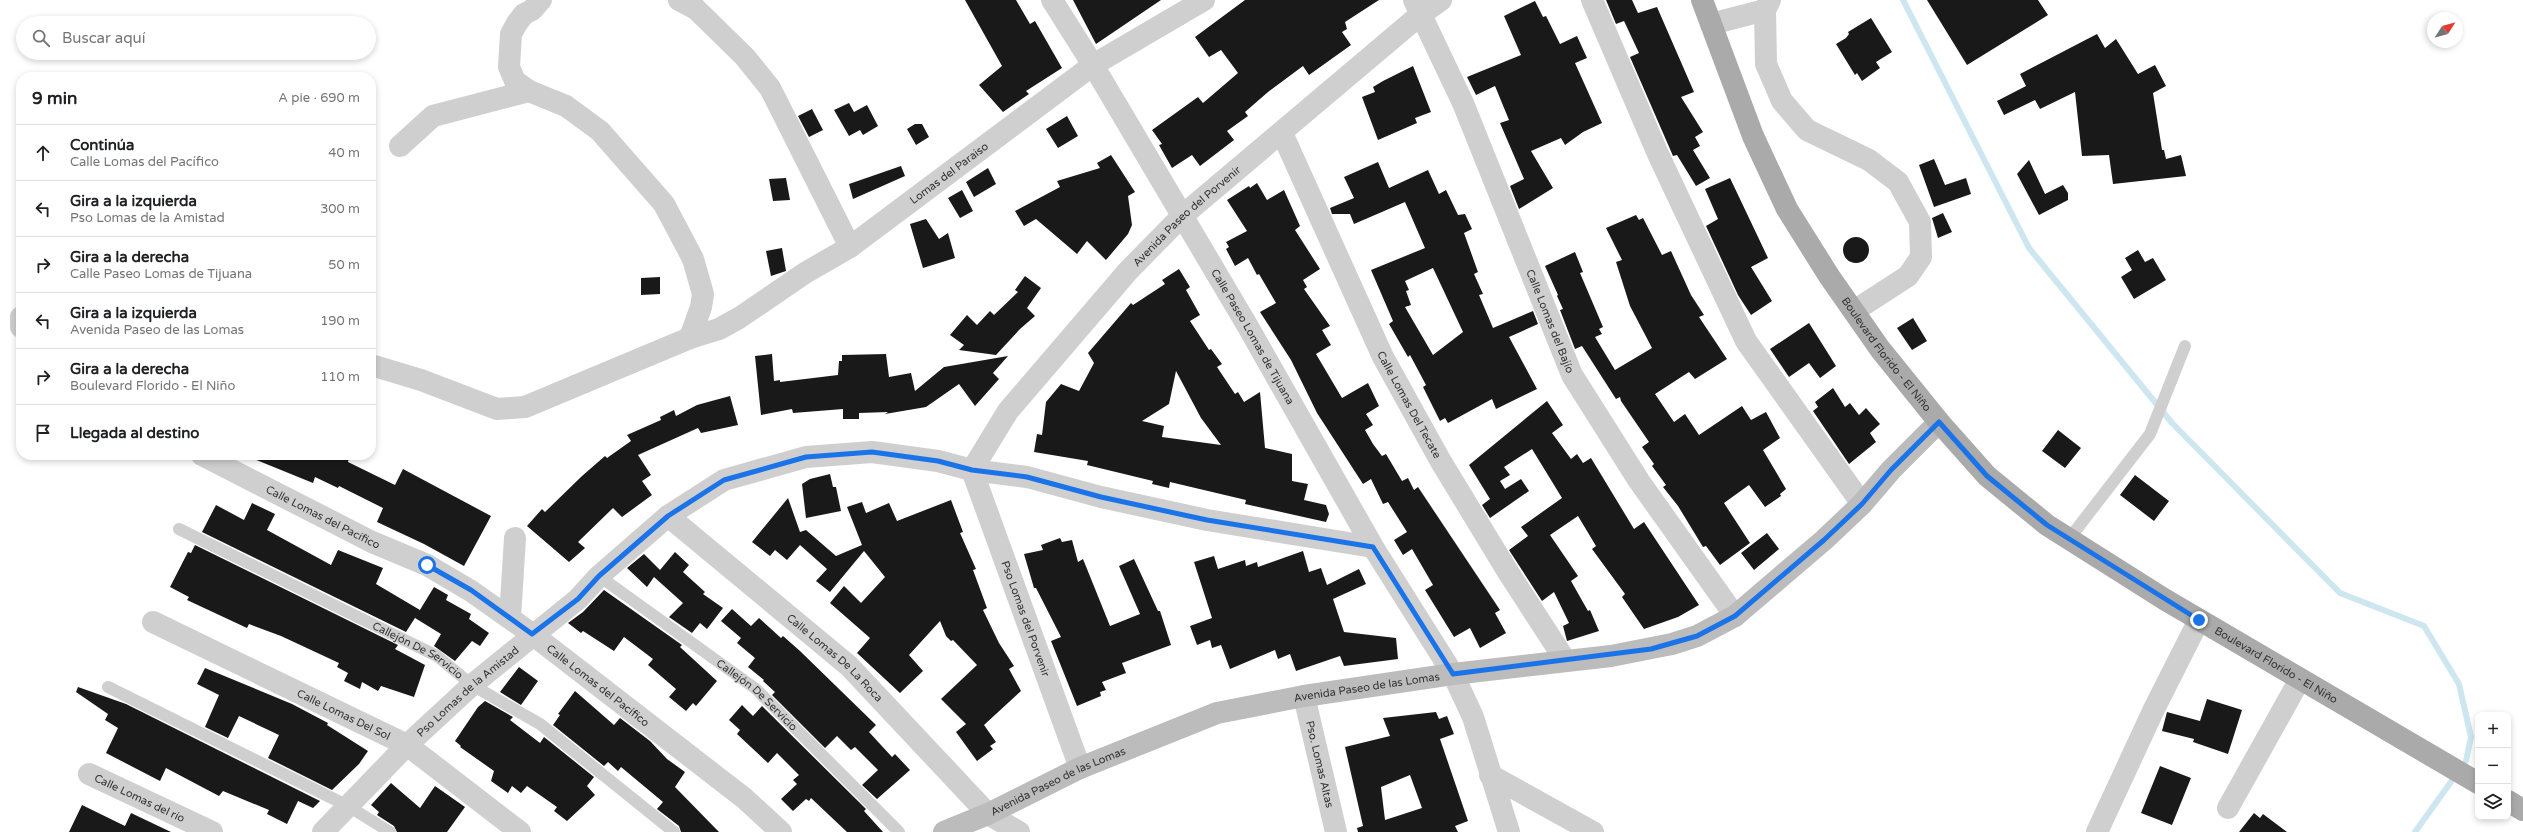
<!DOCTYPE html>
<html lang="es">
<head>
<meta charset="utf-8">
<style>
	:root { --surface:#fff; --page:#f2f2f2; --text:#202124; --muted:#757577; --line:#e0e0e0 }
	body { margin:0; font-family:"Varela Round",sans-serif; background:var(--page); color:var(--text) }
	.controls { position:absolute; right:12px; bottom:12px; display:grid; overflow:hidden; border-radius:8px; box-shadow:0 2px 6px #0003 }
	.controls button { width:36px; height:36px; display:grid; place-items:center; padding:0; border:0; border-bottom:1px solid var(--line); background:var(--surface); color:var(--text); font:20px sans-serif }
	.compass { position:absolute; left:2427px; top:12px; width:36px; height:36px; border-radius:50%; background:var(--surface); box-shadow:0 2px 6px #0003; rotate:54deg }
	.stop { position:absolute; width:12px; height:12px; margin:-9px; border:3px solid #1a73e8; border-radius:50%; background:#fff }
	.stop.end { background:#1a73e8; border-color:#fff; box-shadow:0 1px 4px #0008 }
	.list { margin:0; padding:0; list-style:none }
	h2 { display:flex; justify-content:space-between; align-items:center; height:52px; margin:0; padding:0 16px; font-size:17px }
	h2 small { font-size:13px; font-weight:400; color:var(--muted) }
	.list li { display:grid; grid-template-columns:26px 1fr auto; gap:12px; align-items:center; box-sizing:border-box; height:56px; padding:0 16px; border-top:1px solid var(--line) }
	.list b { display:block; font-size:15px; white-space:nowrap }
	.list p { margin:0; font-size:13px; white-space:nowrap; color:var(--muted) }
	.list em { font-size:13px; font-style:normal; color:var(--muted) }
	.icon { flex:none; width:22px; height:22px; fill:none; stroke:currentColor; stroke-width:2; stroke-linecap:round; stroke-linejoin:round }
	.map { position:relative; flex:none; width:2523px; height:832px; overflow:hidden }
	.search { position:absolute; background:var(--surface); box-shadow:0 2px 6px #0003; left:16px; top:16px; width:360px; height:44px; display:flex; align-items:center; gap:10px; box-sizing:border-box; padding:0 14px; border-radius:22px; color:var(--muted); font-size:15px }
	.panel { position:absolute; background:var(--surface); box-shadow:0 2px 6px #0003; left:16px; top:72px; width:360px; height:388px; border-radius:16px }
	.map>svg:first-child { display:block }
</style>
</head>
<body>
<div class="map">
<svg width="2523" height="832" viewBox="0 0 2523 832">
	<rect width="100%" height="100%" fill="#fff"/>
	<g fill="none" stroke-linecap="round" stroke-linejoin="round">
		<path stroke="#cde6ef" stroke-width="6" d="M1903,0L2029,248L2172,423L2340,593L2424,626L2459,684L2471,737L2466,761
			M2415,832L2453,779"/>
	</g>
	<path fill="#191919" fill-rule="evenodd" d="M965,0H1016L1030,24L1035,21L1062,68L1026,91L1029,94L1003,112L979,85L1002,66Z
		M1073,0H1161L1096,44Z
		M1245,0H1379L1345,22L1347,29L1342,32L1351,45L1309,75L1303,66L1268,92L1245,112L1248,116L1227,131L1234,140L1200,166L1192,155L1172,168L1159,145L1162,144L1152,130L1198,97L1203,103L1238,73L1221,50L1209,57L1195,37Z
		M1606,0H1632L1638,13L1657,7L1694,92L1681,97L1703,132L1695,137L1700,146L1693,150L1710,178L1696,186L1677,155L1673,156L1630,57L1639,53L1624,21L1616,24Z
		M1927,0H2038L2048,15L1967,65Z
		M1535,1L1543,17L1546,16L1560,44L1577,36L1587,58L1575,63L1602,123L1583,132L1565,145L1561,138L1531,151L1553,188L1519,209L1510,186L1524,179L1500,123L1509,120L1495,86L1476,95L1467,77L1521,55L1504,16Z
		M1871,18L1892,52L1876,62L1880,68L1862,81L1857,73L1855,75L1836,44L1846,38L1849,34L1848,32Z
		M2097,34L2105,48L2116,39L2138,74L2155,65L2166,86L2153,93L2162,150H2164L2166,159L2181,155L2186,176L2113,184L2109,155L2082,156L2075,92L2040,109L2035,100L2004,115L1997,101L2026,86L2020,74Z
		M1413,66L1431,112L1415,118L1417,123L1378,140L1362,97L1375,92L1373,87L1383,81Z
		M849,103L854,112L867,105L878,126L863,135L860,130L849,136L834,110Z
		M812,109L823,130L809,137L798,116Z
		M1067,116L1078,136L1058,148L1046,129Z
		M915,124H922L929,137L916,145L907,129Z
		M1111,155L1135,192L1128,196L1132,225L1128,234L1106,260L1087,241L1077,254L1036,219L1024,226L1015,211L1060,187L1057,181L1100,168L1097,163Z
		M1934,159L1945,185L1966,178L1971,194L1934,207L1919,165Z
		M2029,160L2045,194L2063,185L2068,193V200L2039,215L2017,174Z
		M1378,162L1389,188L1428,170L1439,194L1446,190L1458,215L1465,214L1472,229L1464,233L1478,272L1474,274L1483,294L1479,295L1493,328L1533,311L1538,324L1509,337L1537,389L1496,409L1492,399L1448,423L1445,418L1440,421L1423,387L1426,385L1410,355L1408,357L1389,324L1393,321L1371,270L1425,248L1405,202L1354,224L1350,214H1332L1330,208L1354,198L1344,177ZM1433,268L1463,332L1433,355L1405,307L1411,305L1406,291L1409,290L1405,281Z
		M901,166L905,176L853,199L849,184Z
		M988,168L996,184L974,197L966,182Z
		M786,178L790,200L773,201L769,179Z
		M1730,178L1768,258L1751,267L1772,301L1751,315L1738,295L1706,226L1718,219L1705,189Z
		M1257,183L1267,200L1284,190L1300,226L1295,230L1320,269L1303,280L1307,287L1304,289L1330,326L1322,330L1331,345L1316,354L1342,398L1368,383L1379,406L1366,414L1373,425L1365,430L1373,444L1382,456L1386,454L1402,481L1408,478L1414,490L1418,487L1500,610L1495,613L1506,633L1480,648L1470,628L1454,637L1425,590L1433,585L1412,549L1403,555L1394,540L1407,532L1388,502L1383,504L1371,479L1363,484L1317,413L1291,360L1260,312L1276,303L1259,274L1257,275L1248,258L1235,266L1226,249L1229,247L1226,242L1247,231L1227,200L1249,186L1250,188Z
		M962,190L973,211L960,218L948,198Z
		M1943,213L1952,232L1938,238L1932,218Z
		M1636,215L1639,220L1643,218L1662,255L1671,251L1691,295L1704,315L1699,317L1727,359L1695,379L1689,372L1655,394L1674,422L1685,414L1699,435L1742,406L1751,420L1766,412L1780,438L1763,450L1786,489L1780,494L1781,496L1765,507L1749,485L1724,503L1750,543L1720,565L1706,546L1703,547L1678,506L1663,487L1666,485L1652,466L1654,464L1642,447L1649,442L1621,401L1620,397L1616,399L1582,346L1575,349L1560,310L1563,309L1557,296L1558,295L1545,266L1575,252L1583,272L1580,273L1603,327L1599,329L1602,334L1595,337L1615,370L1652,348L1630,306L1616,262L1622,260L1606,228Z
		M926,219L939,239L948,233L955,258L923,268L910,224Z
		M1843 250a13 13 0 1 1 26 0a13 13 0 1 1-26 0Z
		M782,248L786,271L771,276L766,251Z
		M2138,250L2145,262L2153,258L2166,280L2134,299L2121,277L2132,270L2125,258Z
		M1179,269L1190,287L1186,290L1200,315L1190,321L1209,350L1211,349L1222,364L1217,367L1235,394L1238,392L1244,402L1260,392L1265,448L1292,454V481L1308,484L1304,500L1326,505L1329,514L1326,522L1245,504L1246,500L1170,482L1169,488L1152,484L1153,481L1087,465L1088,461L1034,452L1037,434L1042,435L1046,402L1061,384L1079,391L1094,363L1088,353L1131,303L1133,305L1165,284L1162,280ZM1176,371L1201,418L1221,445L1162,437L1164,426L1142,421L1169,404Z
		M1025,276L1041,288L1027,308L1035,316L1020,329L996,355L959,350L964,345L950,335L967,315L977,325L990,311L994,315L1018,292L1015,290Z
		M660,277V294L641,295V278Z
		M1913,318L1927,341L1912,350L1897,328Z
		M1809,323L1836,366L1820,378L1809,363L1789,377L1770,349Z
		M772,354L774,381L780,380V382L838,375L839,361H842V355L886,354L889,377L911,373L915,391L944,367L1008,356L993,373L999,379L975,406L959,384L926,407L885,414L888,412L859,413V419H843V409L793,413L792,409L761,415L755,356Z
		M1833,388L1845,407L1850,403L1859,415L1866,408L1880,424L1870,433L1876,442L1849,464L1813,411L1818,407L1815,402Z
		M730,396L738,425L701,433L698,428L638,455L651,475L642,481L652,495L622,517L613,508L578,542L585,548L569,562L527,526L542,509L545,512L582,476L605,456L607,458L631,441L627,435L661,420L660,417L674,410L676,416L697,405Z
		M1547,401L1563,425L1552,433L1571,459L1577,454L1583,463L1591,458L1634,529L1644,522L1699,605L1678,617L1644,629L1622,597L1625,594L1592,549L1596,546L1578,516L1550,535L1578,576L1571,581L1588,611L1590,610L1599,631L1567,641L1563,626L1569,623L1554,592L1542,601L1509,550L1528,536L1521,527L1562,498L1532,449L1504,467L1510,475L1500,481L1505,489L1521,479L1529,491L1490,518L1482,505L1490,499L1469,465Z
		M2058,430L2081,448L2065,468L2042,451Z
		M249,455H350L348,462L395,485L403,469L491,516L464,566L424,544L377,522L383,508L339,486L338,488L315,477L313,483L249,457Z
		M830,474L833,487H836L841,511L806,518L802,484L810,479Z
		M2135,475L2169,501L2154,521L2120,495Z
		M788,498L800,532L806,530L836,556L862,545L847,507L862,502L866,513L889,503L897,521L951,500L963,532L960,533L976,569L973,570L987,608L983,610L999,643L1014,666L1009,669L1021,691L984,725L996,742L990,746L993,749L977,761L956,732L966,724L941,699L977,665L953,640L951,641L946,636L940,621L909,655L923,671L900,693L857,653L870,638L830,603L844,586L861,603L885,577L864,551L830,592L816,581L827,569L800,545L787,560L775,550L770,556L752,542Z
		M252,503L275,514L267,530L331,565L338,550L383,568L376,584L420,610L406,632L202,532L216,505L244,520Z
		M1767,533L1779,549L1754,570L1741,553Z
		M1060,538L1062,542L1072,540L1078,562L1083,559L1110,626L1140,614L1119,566L1134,559L1158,611H1160L1171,645L1122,663L1126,673L1102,682L1106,690L1100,692L1101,696L1077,706L1051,641L1061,637L1036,588H1034L1024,554L1043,550L1041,545Z
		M195,545L398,645L395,649L425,665L414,697L381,686L378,691L362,682L360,689L344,681L348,673L337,667L339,663L281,636L249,624L247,628L187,600L189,597L170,587L188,552L191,553Z
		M1303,551L1309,572L1321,568L1327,585L1359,569L1366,584L1333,599L1344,632L1396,638L1398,659L1344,666L1340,656L1296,671L1290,654L1278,659L1275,650L1230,669L1221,645L1212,648L1210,640L1197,645L1190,626L1212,618L1194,562L1214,556L1218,569L1245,560L1246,566L1257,562L1258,567Z
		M675,552L689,565L683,572L705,592L703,594L723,608L707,629L700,623L692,633L669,617L683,603L654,577L647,587L627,568L644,554L660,570Z
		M434,587L448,595L446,600L471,614L469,619L489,633L480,646L472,641L455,661L434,646L441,634L415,618Z
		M604,590L682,645L680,647L717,681L696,706L693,703L686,711L669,697L676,689L648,665L653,659L624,637L614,651L583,631L581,633L568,623L583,612Z
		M732,609L751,626L759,618L781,638L783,636L800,651L876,725L869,732L892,757L895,754L910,770L877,799L862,785L878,770L855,747L851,750L837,736L825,748L772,695L775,692L763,681L764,680L748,667L755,658L737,643L741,638L721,621Z
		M519,667L538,681L521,705L500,692Z
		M205,668L292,704L328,723L327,725L368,751L359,764L332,790L268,758L279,735L239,716L228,738L205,727L219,695L197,684Z
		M78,687L126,704L320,801L313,808L298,801L287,824L267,814L269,810L223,791L219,796L166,768L160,781L106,753L118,728L105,720L108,714L76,692Z
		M575,691L614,725L620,718L650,741L667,759L685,772L675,787L719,832H681L679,826L657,809L663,802L621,767L618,771L608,762L604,766L553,725L560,715L558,714Z
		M2207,699L2242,710L2228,754L2193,742L2194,739L2162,731L2167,712L2200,721Z
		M485,701L513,717L510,720L540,743L544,737L594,777L587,786L595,795L567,821L554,811L557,807L527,786L521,793L512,786L508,793L491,781L494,771L460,747L461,746L455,741L478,707Z
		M742,705L753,716L762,706L866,809L864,811L883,832H847L811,798L809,801L806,799L793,811L781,799L797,784L793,780L799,775L777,753L768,763L737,734L740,730L729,720Z
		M1436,712L1439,719L1447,716L1454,734L1440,739L1468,821L1455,826L1458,832H1358L1357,828L1363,826L1345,747L1390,736L1383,718ZM1410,775L1422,808L1385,820L1381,787Z
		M2160,766L2191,778L2172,825L2141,813Z
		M391,783L420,808L435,786L465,807L447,832H397L394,826L377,815L379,812L371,805Z
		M82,805L125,826L131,813L171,832H69Z
		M2254,813L2260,818L2263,814L2287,832H2239Z"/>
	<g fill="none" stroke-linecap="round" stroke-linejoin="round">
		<g stroke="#cfcfcf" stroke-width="12">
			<path id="s1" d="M179,529L437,656L472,685L540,724L674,832"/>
			<path d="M2069,539L2150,434L2185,346"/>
			<path id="s2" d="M599,576L756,689L899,832"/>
			<path d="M108,687L348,806L390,832"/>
		</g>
		<g stroke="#cfcfcf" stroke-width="22">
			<path d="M541,0L532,10L524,14L517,23L511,34L509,67L515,81L529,91L566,106L600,131L664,204L693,259L703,294L701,307L690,338"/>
			<path d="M679,0L696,9L745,57L770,88L850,247"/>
			<path id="s3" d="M1052,0L1093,65L1247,325L1373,547L1453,674L1473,717L1509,832"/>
			<path id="s4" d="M1414,0L1463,103L1572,375L1639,481L1735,616"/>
			<path d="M1592,0L1658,154L1746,341L1862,504"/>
			<path d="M1770,0L1765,10L1766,64L1782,101L1807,130L1869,160L1898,182L1920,222L1921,257L1908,276L1854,311"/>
			<path d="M1711,24L1765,10"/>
			<path id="s5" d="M1282,133L1383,357L1440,460L1508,572L1565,660"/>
			<path d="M400,146L433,116L529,91"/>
			<path d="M21,317V327"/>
			<path id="s6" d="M371,365L421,380L497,409L525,407L690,338L719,329L739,318L805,273L850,247L1093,65L1204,0"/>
			<path id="s7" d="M202,455L372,542L427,565L471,591L532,634L744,798L781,832"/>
			<path id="s8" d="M972,470L1008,411L1128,271L1182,216L1420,15L1441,0"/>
			<path id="s9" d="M972,470L1080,768"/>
			<path id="s10" d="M668,516L849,666L988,814L1019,832"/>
			<path d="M510,618L515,538"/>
			<path id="s11" d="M153,622L407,745L520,832"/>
			<path id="s12" d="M1304,696L1336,832"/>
			<path id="s13" d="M89,774L212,832"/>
			<path d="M1490,775L1593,832"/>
			<path d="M2228,808L2300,679"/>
			<path id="s14" d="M323,832L407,745L472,685L578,599L599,576L668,516L724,480L806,457L872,452L938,461L972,470L1027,477L1101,497L1207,520L1373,547"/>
			<path d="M2097,832L2154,709L2199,620"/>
		</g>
		<path stroke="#bcbcbc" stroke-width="22" id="s15" d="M944,832L988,814L1080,768L1217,713L1304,696L1453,674L1611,656L1672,644L1697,636L1735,616L1824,540L1862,504L1891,470L1939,422"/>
		<g stroke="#aaa" stroke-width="22">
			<path id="s16" d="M1702,0L1753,136L1787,209L1829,276L1880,349L1939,422L1987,476L2047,525L2164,599L2478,783"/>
			<path d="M2508,801L2523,810"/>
		</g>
	</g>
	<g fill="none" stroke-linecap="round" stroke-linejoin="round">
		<path stroke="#1a73e8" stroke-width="5" d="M427,565L471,590L532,634L578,599L599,576L668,516L724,480L806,457L872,452L938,461L972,470L1027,477L1101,497L1207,520L1373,547L1453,674L1651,649L1697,636L1735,616L1824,540L1862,504L1891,470L1939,422L1987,476L2047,525L2199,620"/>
	</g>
	<g text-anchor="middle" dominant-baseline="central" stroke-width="4" stroke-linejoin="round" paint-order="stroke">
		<g font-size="11" fill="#323232" stroke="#fff">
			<text stroke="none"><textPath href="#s6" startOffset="649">Lomas del Paraiso</textPath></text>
			<text stroke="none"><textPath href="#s8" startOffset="334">Avenida Paseo del Porvenir</textPath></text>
			<text stroke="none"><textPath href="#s4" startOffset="349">Calle Lomas del Bajío</textPath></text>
			<text stroke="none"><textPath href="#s3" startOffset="392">Calle Paseo Lomas de Tijuana</textPath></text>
			<text stroke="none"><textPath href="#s16" startOffset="402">Boulevard Florido - El Niño</textPath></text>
			<text stroke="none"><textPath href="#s5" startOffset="300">Calle Lomas Del Tecate</textPath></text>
			<text stroke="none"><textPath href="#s7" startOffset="136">Calle Lomas del Pacífico</textPath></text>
			<text stroke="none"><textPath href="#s9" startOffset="158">Pso Lomas del Porvenir</textPath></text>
			<text stroke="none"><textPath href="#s1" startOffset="268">Callejón De Servicio</textPath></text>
			<text stroke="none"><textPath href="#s10" startOffset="219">Calle Lomas De La Roca</textPath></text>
			<text stroke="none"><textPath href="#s16" startOffset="906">Boulevard Florido - El Niño</textPath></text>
			<text stroke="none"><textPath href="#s7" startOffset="460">Calle Lomas del Pacífico</textPath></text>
			<text stroke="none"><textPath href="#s15" startOffset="450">Avenida Paseo de las Lomas</textPath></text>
			<text stroke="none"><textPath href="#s14" startOffset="202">Pso Lomas de la Amistad</textPath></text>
			<text stroke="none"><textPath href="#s2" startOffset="198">Callejón De Servicio</textPath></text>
			<text stroke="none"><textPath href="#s11" startOffset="212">Calle Lomas Del Sol</textPath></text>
			<text stroke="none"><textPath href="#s12" startOffset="70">Pso. Lomas Altas</textPath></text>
			<text stroke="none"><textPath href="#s15" startOffset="125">Avenida Paseo de las Lomas</textPath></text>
			<text stroke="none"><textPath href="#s13" startOffset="56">Calle Lomas del río</textPath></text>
		</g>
	</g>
</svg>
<div class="controls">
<button>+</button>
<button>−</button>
<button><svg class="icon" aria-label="layers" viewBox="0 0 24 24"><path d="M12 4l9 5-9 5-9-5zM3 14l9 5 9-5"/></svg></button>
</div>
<svg class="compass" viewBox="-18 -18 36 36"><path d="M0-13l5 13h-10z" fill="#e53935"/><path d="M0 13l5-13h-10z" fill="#757577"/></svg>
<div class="stop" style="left:427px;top:565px"></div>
<div class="stop end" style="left:2199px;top:620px"></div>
<div class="search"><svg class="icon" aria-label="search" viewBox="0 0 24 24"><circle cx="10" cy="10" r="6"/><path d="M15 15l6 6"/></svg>Buscar aquí</div>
<section class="panel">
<h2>9 min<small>A pie · 690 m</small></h2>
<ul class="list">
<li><svg class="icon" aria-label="ahead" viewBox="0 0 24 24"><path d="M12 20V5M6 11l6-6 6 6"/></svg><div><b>Continúa</b><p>Calle Lomas del Pacífico</p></div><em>40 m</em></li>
<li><svg class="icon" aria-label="left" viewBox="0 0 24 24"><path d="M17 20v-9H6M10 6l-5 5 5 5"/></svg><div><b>Gira a la izquierda</b><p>Pso Lomas de la Amistad</p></div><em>300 m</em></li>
<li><svg class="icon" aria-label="right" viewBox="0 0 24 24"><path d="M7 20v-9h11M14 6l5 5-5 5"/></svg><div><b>Gira a la derecha</b><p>Calle Paseo Lomas de Tijuana</p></div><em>50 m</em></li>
<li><svg class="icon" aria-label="left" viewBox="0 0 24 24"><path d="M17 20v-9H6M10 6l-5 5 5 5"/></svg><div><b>Gira a la izquierda</b><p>Avenida Paseo de las Lomas</p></div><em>190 m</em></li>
<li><svg class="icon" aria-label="right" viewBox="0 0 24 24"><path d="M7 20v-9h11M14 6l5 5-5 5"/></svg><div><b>Gira a la derecha</b><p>Boulevard Florido - El Niño</p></div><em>110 m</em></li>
<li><svg class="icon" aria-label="arrive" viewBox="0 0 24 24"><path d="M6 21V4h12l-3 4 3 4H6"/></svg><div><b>Llegada al destino</b></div></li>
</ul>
</section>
</div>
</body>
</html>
